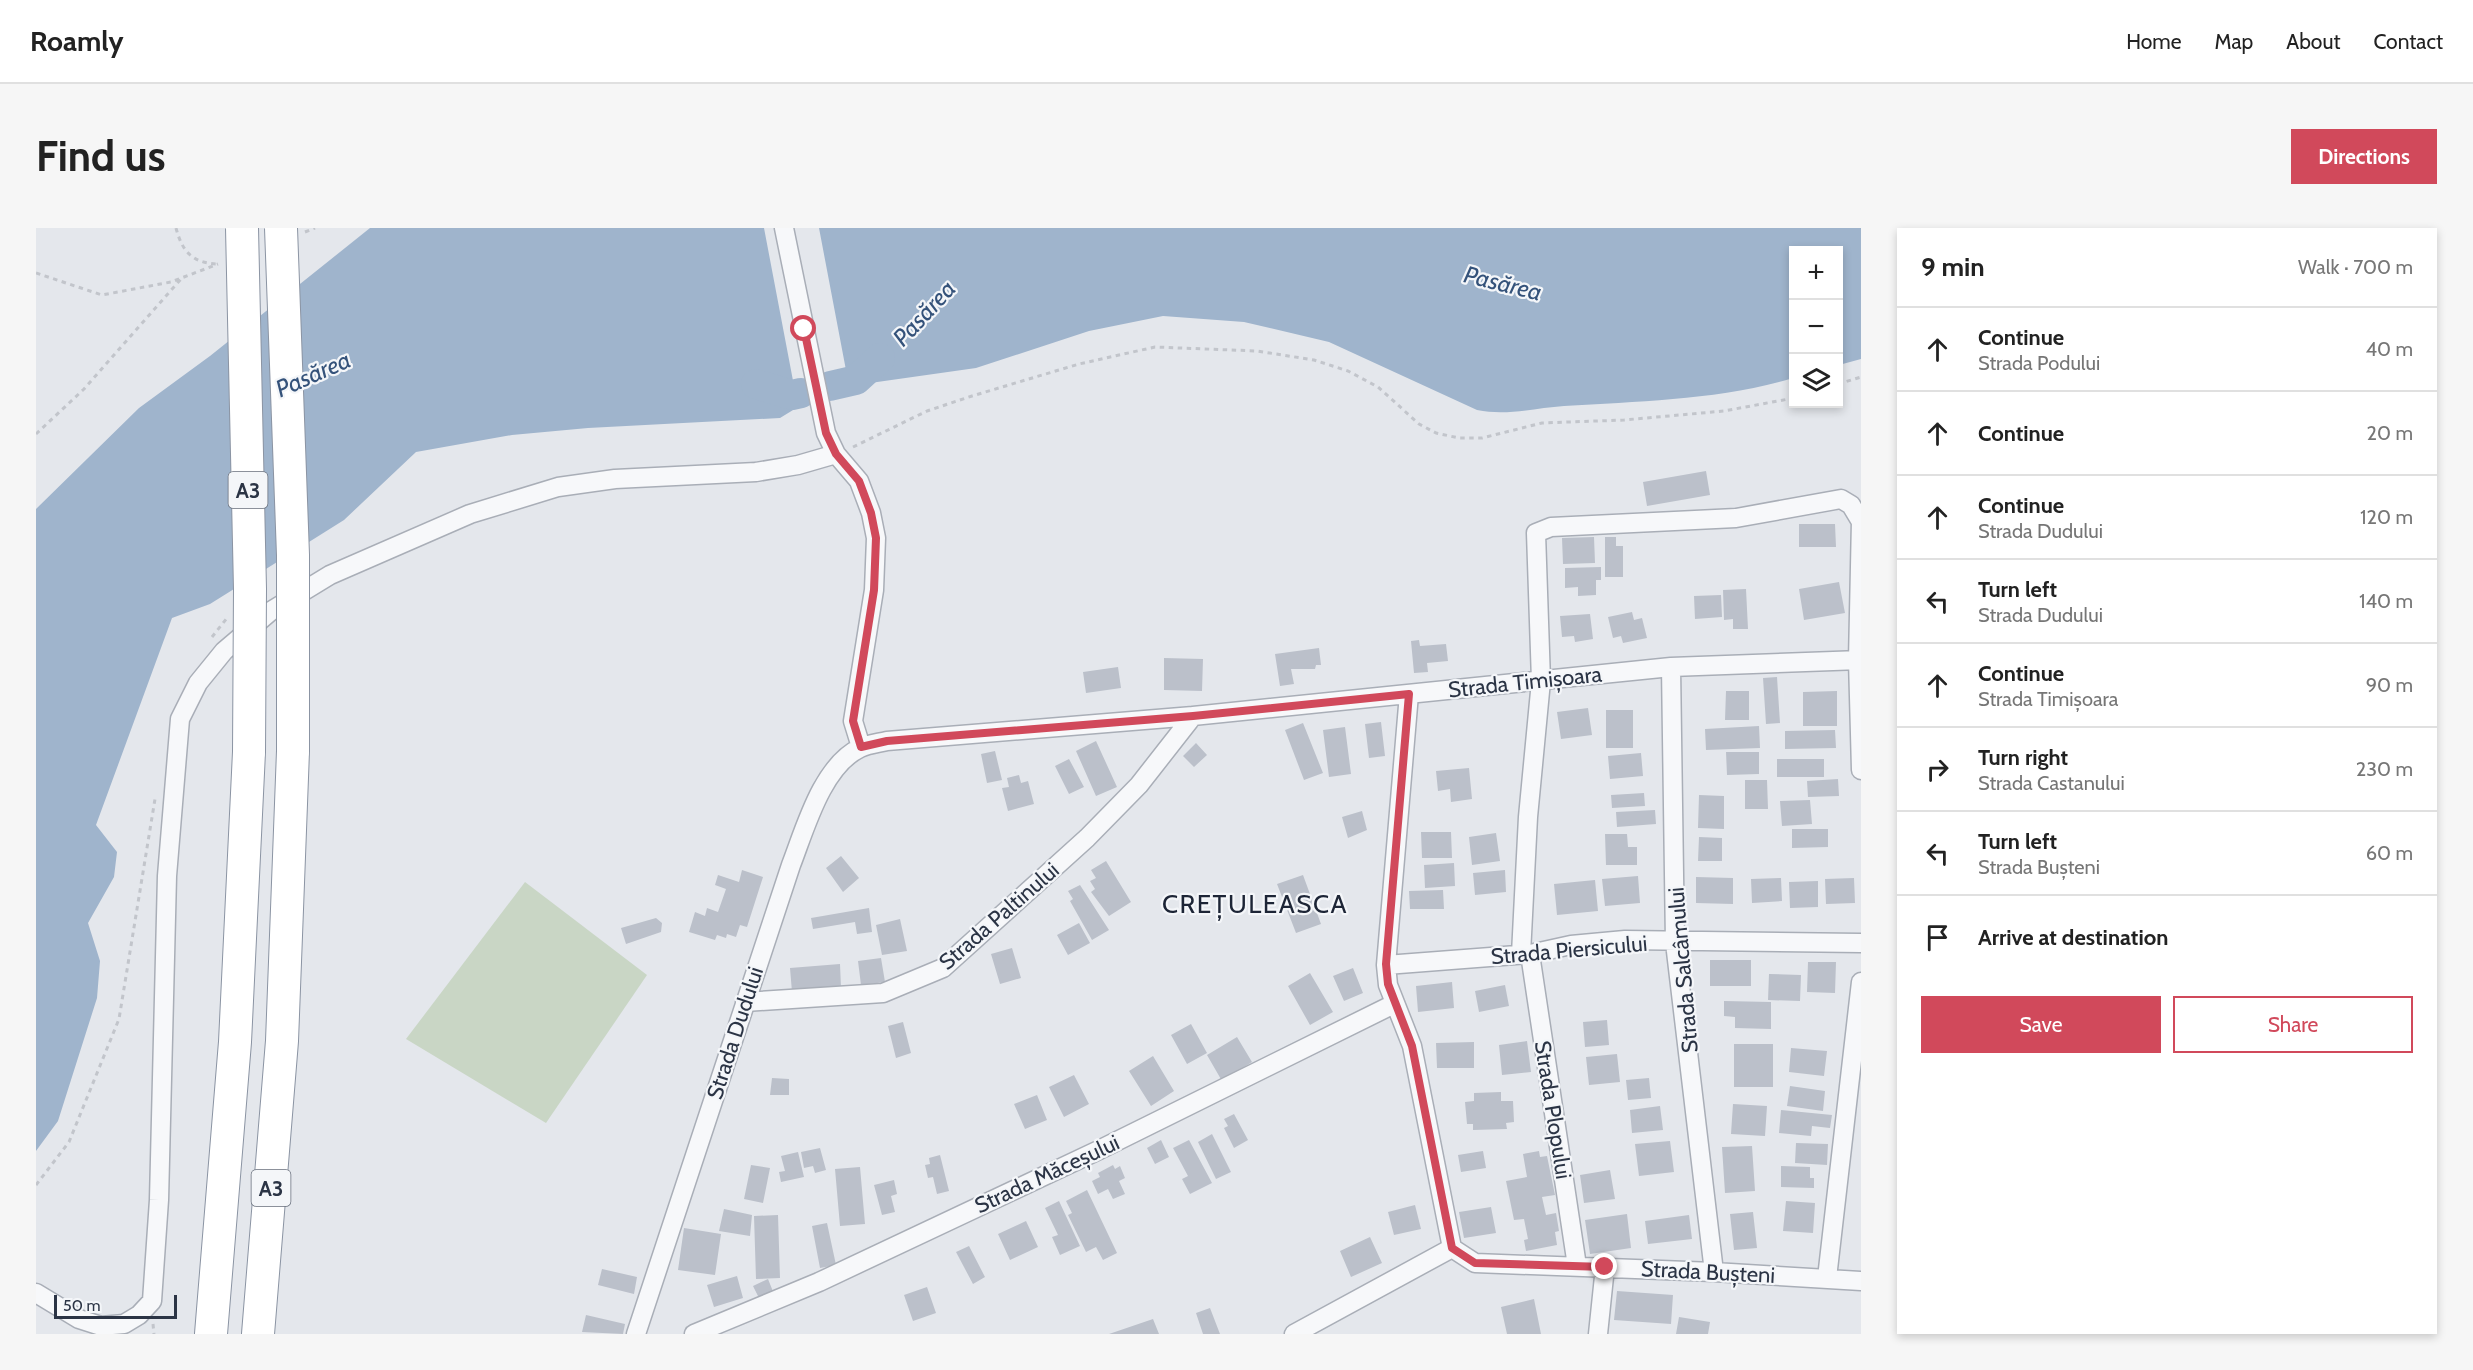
<!DOCTYPE html>
<html lang="en">
<head>
<meta charset="utf-8">
<style>
	:root { --surface:#fff; --page:#f6f6f6; --text:#222; --muted:#767676; --line:#e0e0e0; --accent:#d1495b }
	body { margin:0; font-family:Cabin,sans-serif; background:var(--page); color:var(--text) }
	.controls { position:absolute; right:18px; top:18px; display:grid; overflow:hidden; border-radius:0px; box-shadow:0 3px 9px #0003 }
	.controls button { width:54px; height:54px; display:grid; place-items:center; padding:0; border:0; border-bottom:2px solid var(--line); background:var(--surface); color:var(--text); font:30px sans-serif }
	.scale { position:absolute; left:18px; bottom:15px; width:123px; box-sizing:border-box; padding-left:6px; border:3px solid #2b3445; border-top:0; font-size:16px; line-height:21px; white-space:nowrap; color:#2b3445; -webkit-text-stroke:4px #f4f6f9; paint-order:stroke }
	.stop { position:absolute; width:18px; height:18px; margin:-14px; border:4px solid #d1495b; border-radius:50%; background:#fff }
	.stop.end { background:#d1495b; border-color:#fff; box-shadow:0 2px 6px #0008 }
	.list { margin:0; padding:0; list-style:none }
	h2 { display:flex; justify-content:space-between; align-items:center; height:78px; margin:0; padding:0 24px; font-size:26px }
	h2 small { font-size:20px; font-weight:400; color:var(--muted) }
	.list li { display:grid; grid-template-columns:39px 1fr auto; gap:18px; align-items:center; box-sizing:border-box; height:84px; padding:0 24px; border-top:2px solid var(--line) }
	.list b { display:block; font-size:22px; white-space:nowrap }
	.list p { margin:0; font-size:20px; white-space:nowrap; color:var(--muted) }
	.list em { font-size:20px; font-style:normal; color:var(--muted) }
	.actions { display:flex; gap:12px; padding:18px 24px }
	.actions a { flex:1; padding:14px 0; border:2px solid var(--accent); border-radius:0px; text-align:center; font-size:21px; color:var(--accent) }
	.actions .main { background:var(--accent); color:#fff }
	.icon { flex:none; width:33px; height:33px; fill:none; stroke:currentColor; stroke-width:2; stroke-linecap:round; stroke-linejoin:round }
	.map { position:relative; flex:none; width:1825px; height:1106px; overflow:hidden; border-radius:0px }
	header { display:flex; align-items:center; gap:36px; box-sizing:border-box; height:84px; padding:0 30px; background:var(--surface); border-bottom:2px solid var(--line) }
	header strong { font-size:28px }
	nav { display:flex; gap:33px; margin-inline-start:auto; font-size:21px }
	.intro { display:flex; align-items:center; justify-content:space-between; box-sizing:border-box; height:144px; padding:0 36px }
	h1 { margin:0; font-size:42px }
	.button { padding:15px 27px; border-radius:0px; background:var(--accent); color:#fff; font-size:21px; font-weight:700 }
	main { display:flex; gap:36px; padding:0 36px }
	aside { flex:1; background:var(--surface); border-radius:0px; box-shadow:0 3px 9px #0003 }
	.map>svg:first-child { display:block }
</style>
</head>
<body>
<header>
<strong>Roamly</strong>
<nav><a>Home</a><a>Map</a><a>About</a><a>Contact</a></nav>
</header>
<div class="intro"><h1>Find us</h1><a class="button">Directions</a></div>
<main>
<div class="map">
<svg width="1825" height="1106" viewBox="0 0 1825 1106">
	<rect width="100%" height="100%" fill="#e4e7ec"/>
	<path fill="#c9d6c5" d="M489,654L611,747L510,895L370,811Z"/>
	<path fill="#9fb4cc" d="M334,0H728L762,179L744,190L552,200L476,207L380,224L308,292L174,376L136,390L60,597L81,624L78,649L52,695L64,733L61,770L22,893L0,923V281L103,180L174,128Z
		M783,0H1825V131L1803,137L1802,22H1758L1757,150C1683,172 1605,173 1528,178C1499,180 1471,188 1441,182L1293,114L1208,94L1127,88L1053,103L940,140L813,158Z"/>
	<g fill="none" stroke-linecap="round" stroke-linejoin="round">
		<path stroke="#9fb4cc" stroke-width="30" d="M720,156L756,167L765,165
			M794,158L820,152L844,130"/>
	</g>
	<path fill="#bbc0ca" d="M1670,243L1674,267L1611,278L1607,254Z
		M1763,296H1799L1800,319H1763Z
		M1558,309L1559,335L1527,336L1526,310Z
		M1569,309H1580V318H1587V349H1569Z
		M1565,339V352H1560V367L1542,368V359L1529,360V340Z
		M1803,354L1809,385L1768,392L1763,361Z
		M1710,361L1712,401H1697V391L1688,392L1687,362Z
		M1685,367L1686,389L1659,391L1658,368Z
		M1596,384L1598,392L1606,390L1611,410L1587,415L1585,408L1577,410L1572,389Z
		M1554,386L1557,411L1539,414L1538,408L1526,409L1524,388Z
		M1383,412L1384,418L1410,416L1412,433L1391,435L1392,444L1378,445L1375,413Z
		M1283,420L1285,437H1280L1279,441H1255L1258,456L1244,458L1239,426Z
		M1128,430L1167,431L1166,463L1128,462Z
		M1082,439L1085,460L1050,465L1047,444Z
		M1741,449L1744,495L1730,496L1727,450Z
		M1690,463H1713V492H1689Z
		M1801,463V498H1767V464Z
		M1552,480L1556,507L1525,511L1521,484Z
		M1570,482H1597V520H1570Z
		M1345,494L1349,528L1333,530L1329,496Z
		M1267,495L1287,545L1268,552L1249,502Z
		M1723,498L1724,520L1670,522L1669,501Z
		M1309,499L1315,546L1293,549L1287,502Z
		M1799,502L1800,520L1749,521V503Z
		M1060,513L1081,559L1060,568L1040,523Z
		M1160,515L1171,527L1158,539L1147,528Z
		M959,523L966,552L951,555L945,526Z
		M1690,524H1723V546L1691,547Z
		M1605,525L1607,548L1574,551L1572,528Z
		M1033,531L1048,559L1033,566L1019,538Z
		M1741,531H1788V549H1741Z
		M1433,540L1436,571L1415,574L1414,561L1402,563L1400,543Z
		M983,547L985,555L992,553L998,576L972,583L966,560L973,559L971,550Z
		M1802,551L1803,568L1772,569L1771,553Z
		M1709,552H1731L1732,581H1709Z
		M1608,565L1609,578L1576,580L1575,567Z
		M1663,567L1688,568V601L1662,600Z
		M1774,572L1776,596L1746,598L1744,573Z
		M1619,582L1620,596L1581,599L1580,584Z
		M1326,583L1331,602L1312,610L1306,589Z
		M1756,601H1792V619L1756,620Z
		M1385,604H1415L1416,630H1386Z
		M1460,605L1464,633L1436,637L1433,609Z
		M1569,606H1591L1592,619H1601V637H1570Z
		M1663,609L1686,610V633H1662Z
		M805,628L823,650L807,664L790,640Z
		M1070,633L1095,674L1073,688L1055,664L1059,661L1054,653L1060,650L1055,642Z
		M1418,635L1419,658L1389,660L1388,637Z
		M706,642L727,649L711,699L704,697L700,709L691,706L690,710L681,707L679,712L653,704L659,684L669,688L671,680L682,684L690,661L679,657L682,647L703,654Z
		M1469,642L1470,664L1439,667L1437,645Z
		M1267,647L1285,696L1260,705L1241,656Z
		M1602,648L1604,675L1569,678L1566,651Z
		M1660,649L1697,650V676L1660,675Z
		M1745,650L1746,673L1716,675L1715,651Z
		M1818,650L1819,675L1790,676L1789,651Z
		M1559,652L1562,683L1521,687L1518,656Z
		M1782,653V679L1754,680L1753,654Z
		M1044,657L1073,702L1056,712L1034,673L1037,671L1032,663Z
		M1407,662L1408,681H1374L1373,663Z
		M833,680L836,704L821,706L819,694L777,701L775,690Z
		M620,690L626,695L625,704L590,716L585,700Z
		M864,691L871,723L846,727L840,697Z
		M1043,695L1054,715L1032,727L1021,707Z
		M976,720L985,750L964,756L955,726Z
		M845,730L849,754L825,757L822,733Z
		M1674,732H1715V758H1674Z
		M1772,734H1800L1799,765L1771,764Z
		M804,736L805,760L756,764L754,740Z
		M1317,740L1327,765L1308,773L1297,748Z
		M1274,745L1297,784L1274,797L1252,758Z
		M1733,746L1765,747L1764,773L1732,772Z
		M1416,754L1418,780L1382,784L1380,758Z
		M1469,757L1473,778L1443,784L1439,763Z
		M1688,773L1735,774V801L1699,800V789L1688,788Z
		M1571,792L1573,817L1549,819L1547,794Z
		M867,794L875,825L860,830L852,798Z
		M1155,796L1171,825L1151,836L1135,807Z
		M1201,809L1216,834L1186,853L1171,827Z
		M1491,813L1495,844L1466,847L1463,817Z
		M1438,814V840H1401L1400,815Z
		M1698,816H1737V859H1698Z
		M1755,820L1791,823L1788,848L1753,844Z
		M1581,826L1584,854L1553,857L1550,829Z
		M1117,828L1138,863L1115,878L1093,843Z
		M1038,847L1053,876L1028,889L1013,859Z
		M736,850L753,851V867H734Z
		M1613,850L1615,870L1592,872L1590,852Z
		M1754,858L1789,863L1787,883L1751,878Z
		M1465,864V873H1477L1478,894L1470,895L1471,901L1437,902V896H1431L1429,874L1438,873V865Z
		M1001,867L1011,892L989,901L978,876Z
		M1697,876L1731,878L1729,908L1695,906Z
		M1624,878L1627,902L1596,905L1594,882Z
		M1745,882L1796,887L1794,900L1776,898L1775,908L1743,905Z
		M1198,886L1212,912L1198,920L1188,900L1192,898L1188,891Z
		M1176,906L1195,944L1180,951L1162,914Z
		M1125,912L1133,929L1119,936L1111,920Z
		M1153,912L1176,955L1154,966L1146,951L1152,948L1137,920Z
		M1634,913L1638,944L1603,948L1599,916Z
		M1760,915L1792,916L1791,937L1759,935Z
		M1716,918L1719,963L1689,965L1686,919Z
		M784,920L790,942L779,945L777,938L768,940L765,924Z
		M1447,923L1450,940L1425,944L1422,927Z
		M1503,923L1504,929L1511,928L1519,967L1506,969L1510,987L1520,985L1523,1003L1519,1004L1521,1017L1490,1023L1488,1012L1492,1011L1488,991L1478,992L1470,953L1491,949L1487,926Z
		M762,924L768,949L745,954L743,944L749,943L745,928Z
		M904,927L913,963L901,966L897,949L892,950L889,937L894,936L893,930Z
		M715,937L734,940L727,975L708,971Z
		M1077,937L1079,941L1084,938L1089,950L1083,953L1089,966L1077,971L1072,961L1062,966L1056,953L1064,949L1062,945Z
		M1745,938L1774,939V950H1778V960L1745,959Z
		M824,939L829,996L804,998L799,941Z
		M1574,942L1579,971L1548,975L1544,947Z
		M858,952L861,966L855,968L859,984L846,987L838,957Z
		M1051,962L1081,1025L1067,1032L1060,1019L1050,1024L1032,987L1036,985L1030,973Z
		M1023,973L1044,1018L1024,1027L1016,1009L1022,1007L1009,980Z
		M1750,973L1779,975L1777,1005L1747,1003Z
		M1379,977L1385,1001L1358,1007L1352,984Z
		M1455,979L1460,1005L1428,1010L1423,984Z
		M688,981L716,987L714,1008L683,1003Z
		M1717,984L1721,1020L1698,1022L1694,986Z
		M1591,986L1595,1020L1554,1026L1549,992Z
		M742,987L744,1050L720,1051L718,988Z
		M1653,987L1656,1011L1612,1016L1609,993Z
		M990,993L1002,1019L974,1032L962,1006Z
		M791,995L800,1037L784,1040L776,998Z
		M648,1000L685,1006L679,1047L642,1042Z
		M1334,1009L1346,1035L1315,1049L1304,1023Z
		M933,1018L949,1049L937,1056L920,1024Z
		M566,1041L601,1049L598,1066L562,1057Z
		M701,1048L707,1070L678,1079L671,1057Z
		M732,1051L738,1066L724,1072L717,1058Z
		M891,1059L900,1085L877,1093L868,1067Z
		M1581,1063L1637,1067L1635,1096L1578,1092Z
		M1498,1071L1505,1106H1471L1465,1079Z
		M1174,1080L1184,1106H1167L1160,1085Z
		M550,1087L589,1096L587,1106L546,1104Z
		M1643,1089L1674,1094L1672,1106H1640Z
		M1117,1091L1123,1106H1073Z"/>
	<g fill="none" stroke-linecap="round" stroke-linejoin="round">
		<g stroke="#a9aeb7" stroke-width="21">
			<path id="street" d="M748,0L790,205L800,226L823,253L835,285L840,310L838,362L817,493L825,519
				M1825,292L1822,432L1825,542
				M1635,439L1639,715L1678,1044
				M1373,466L1350,737L1352,757L1376,818L1416,1020
				M1485,726L1492,589L1505,453L1500,305L1515,299L1700,290L1805,271L1815,277L1824,292
				M1494,726L1541,1038
				M1350,737L1494,726L1535,717L1589,712L1825,715
				M709,774L847,765L907,740L1051,610L1103,557L1157,488
				M1416,1020L1439,1035L1678,1044L1825,1053
				M1791,1050L1825,754
				M0,1065L43,1091L65,1098L88,1096L103,1087L116,1073L123,972L131,648L144,491L162,455L188,423L235,383L294,347L434,286L522,259L579,251L720,244L762,237L800,226
				M600,1106L755,637C769,601 786,538 824,520C832,516 843,515 851,513L1157,488L1635,439L1825,432
				M658,1106L783,1054L1063,922L1358,776
				M1258,1106L1416,1020
				M1562,1106L1569,1039"/>
		</g>
		<g stroke="#8b94a3" stroke-width="34">
			<path id="highway" d="M175,1106L199,814L213,524
				M222,1106L246,813L257,523"/>
		</g>
		<path stroke="#c2c5cb" stroke-width="3" stroke-dasharray="4.5 4.5" stroke-linecap="butt" d="M140,0C146,23 156,35 181,36
			M269,4L279,0
			M0,45L66,67L135,54L182,36
			M1802,156L1825,149
			M0,206L48,161L145,51
			M817,219L891,183L936,168L1043,136L1119,119L1221,123L1278,132L1312,143L1342,159L1383,196L1400,205L1423,210H1446L1506,195L1588,192L1688,183L1758,170
			M176,409L191,390
			M0,957L33,914L83,791L119,571
			M117,1096L118,1106"/>
		<use href="#street" stroke="#f7f8fa" stroke-width="18"/>
		<use href="#highway" stroke="#fff" stroke-width="32"/>
		<g stroke="#8b94a3" stroke-width="34" stroke-linecap="butt">
			<path id="highway-bridge" d="M206,0L214,361L213,524
				M245,0L257,327V523"/>
		</g>
		<use href="#highway-bridge" stroke="#fff" stroke-width="32"/>
	</g>
	<g fill="none" stroke-linecap="round" stroke-linejoin="round">
		<path stroke="#d1495b" stroke-width="8" d="M768,101L790,205L800,226L823,253L835,285L840,310L838,362L817,493L825,519L851,513L1157,488L1373,466L1350,736L1352,756L1376,818L1416,1020L1439,1035L1569,1039"/>
	</g>
	<g text-anchor="middle" dominant-baseline="central" stroke-width="4.5" stroke-linejoin="round" paint-order="stroke">
		<g fill="#f4f6f9" stroke="#676e7b" stroke-width="1.5">
			<rect x="192.5" y="244" width="39" height="36" rx="4.5"/>
			<rect x="215.5" y="942" width="39" height="36" rx="4.5"/>
		</g>
		<g font-size="21" font-weight="bold" fill="#2b3445">
			<text x="212" y="262">A3</text>
			<text x="235" y="960">A3</text>
		</g>
		<g font-size="22" fill="#2b3445" stroke="#f4f6f9">
			<text transform="translate(1489 454) rotate(-6)">Strada Timișoara</text>
			<text transform="translate(963 688) rotate(-41)">Strada Paltinului</text>
			<text transform="translate(1533 722) rotate(-5)">Strada Piersicului</text>
			<text transform="translate(1647 742) rotate(-95)">Strada Salcâmului</text>
			<text transform="translate(699 805) rotate(-72)">Strada Dudului</text>
			<text transform="translate(1517 882) rotate(81)">Strada Plopului</text>
			<text transform="translate(1011 946) rotate(-25)">Strada Măceșului</text>
			<text transform="translate(1672 1044) rotate(3)">Strada Bușteni</text>
		</g>
		<g font-size="24" font-style="italic" fill="#34527a" stroke="#f4f6f9">
			<text transform="translate(1467 55) rotate(14)">Pasărea</text>
			<text transform="translate(888 85) rotate(-47)">Pasărea</text>
			<text transform="translate(277 146) rotate(-24)">Pasărea</text>
		</g>
		<g font-size="26" letter-spacing="1.5" fill="#1d2536" stroke="#f4f6f9">
			<text x="1219" y="676">CREȚULEASCA</text>
		</g>
	</g>
</svg>
<div class="controls">
<button>+</button>
<button>−</button>
<button><svg class="icon" aria-label="layers" viewBox="0 0 24 24"><path d="M12 4l9 5-9 5-9-5zM3 14l9 5 9-5"/></svg></button>
</div>
<div class="scale">50 m</div>
<div class="stop" style="left:768px;top:101px"></div>
<div class="stop end" style="left:1569px;top:1039px"></div>
</div>
<aside>
<h2>9 min<small>Walk · 700 m</small></h2>
<ul class="list">
<li><svg class="icon" aria-label="ahead" viewBox="0 0 24 24"><path d="M12 20V5M6 11l6-6 6 6"/></svg><div><b>Continue</b><p>Strada Podului</p></div><em>40 m</em></li>
<li><svg class="icon" aria-label="ahead" viewBox="0 0 24 24"><path d="M12 20V5M6 11l6-6 6 6"/></svg><div><b>Continue</b></div><em>20 m</em></li>
<li><svg class="icon" aria-label="ahead" viewBox="0 0 24 24"><path d="M12 20V5M6 11l6-6 6 6"/></svg><div><b>Continue</b><p>Strada Dudului</p></div><em>120 m</em></li>
<li><svg class="icon" aria-label="left" viewBox="0 0 24 24"><path d="M17 20v-9H6M10 6l-5 5 5 5"/></svg><div><b>Turn left</b><p>Strada Dudului</p></div><em>140 m</em></li>
<li><svg class="icon" aria-label="ahead" viewBox="0 0 24 24"><path d="M12 20V5M6 11l6-6 6 6"/></svg><div><b>Continue</b><p>Strada Timișoara</p></div><em>90 m</em></li>
<li><svg class="icon" aria-label="right" viewBox="0 0 24 24"><path d="M7 20v-9h11M14 6l5 5-5 5"/></svg><div><b>Turn right</b><p>Strada Castanului</p></div><em>230 m</em></li>
<li><svg class="icon" aria-label="left" viewBox="0 0 24 24"><path d="M17 20v-9H6M10 6l-5 5 5 5"/></svg><div><b>Turn left</b><p>Strada Bușteni</p></div><em>60 m</em></li>
<li><svg class="icon" aria-label="arrive" viewBox="0 0 24 24"><path d="M6 21V4h12l-3 4 3 4H6"/></svg><div><b>Arrive at destination</b></div></li>
</ul>
<div class="actions"><a class="main">Save</a><a>Share</a></div>
</aside>
</main>
</body>
</html>
